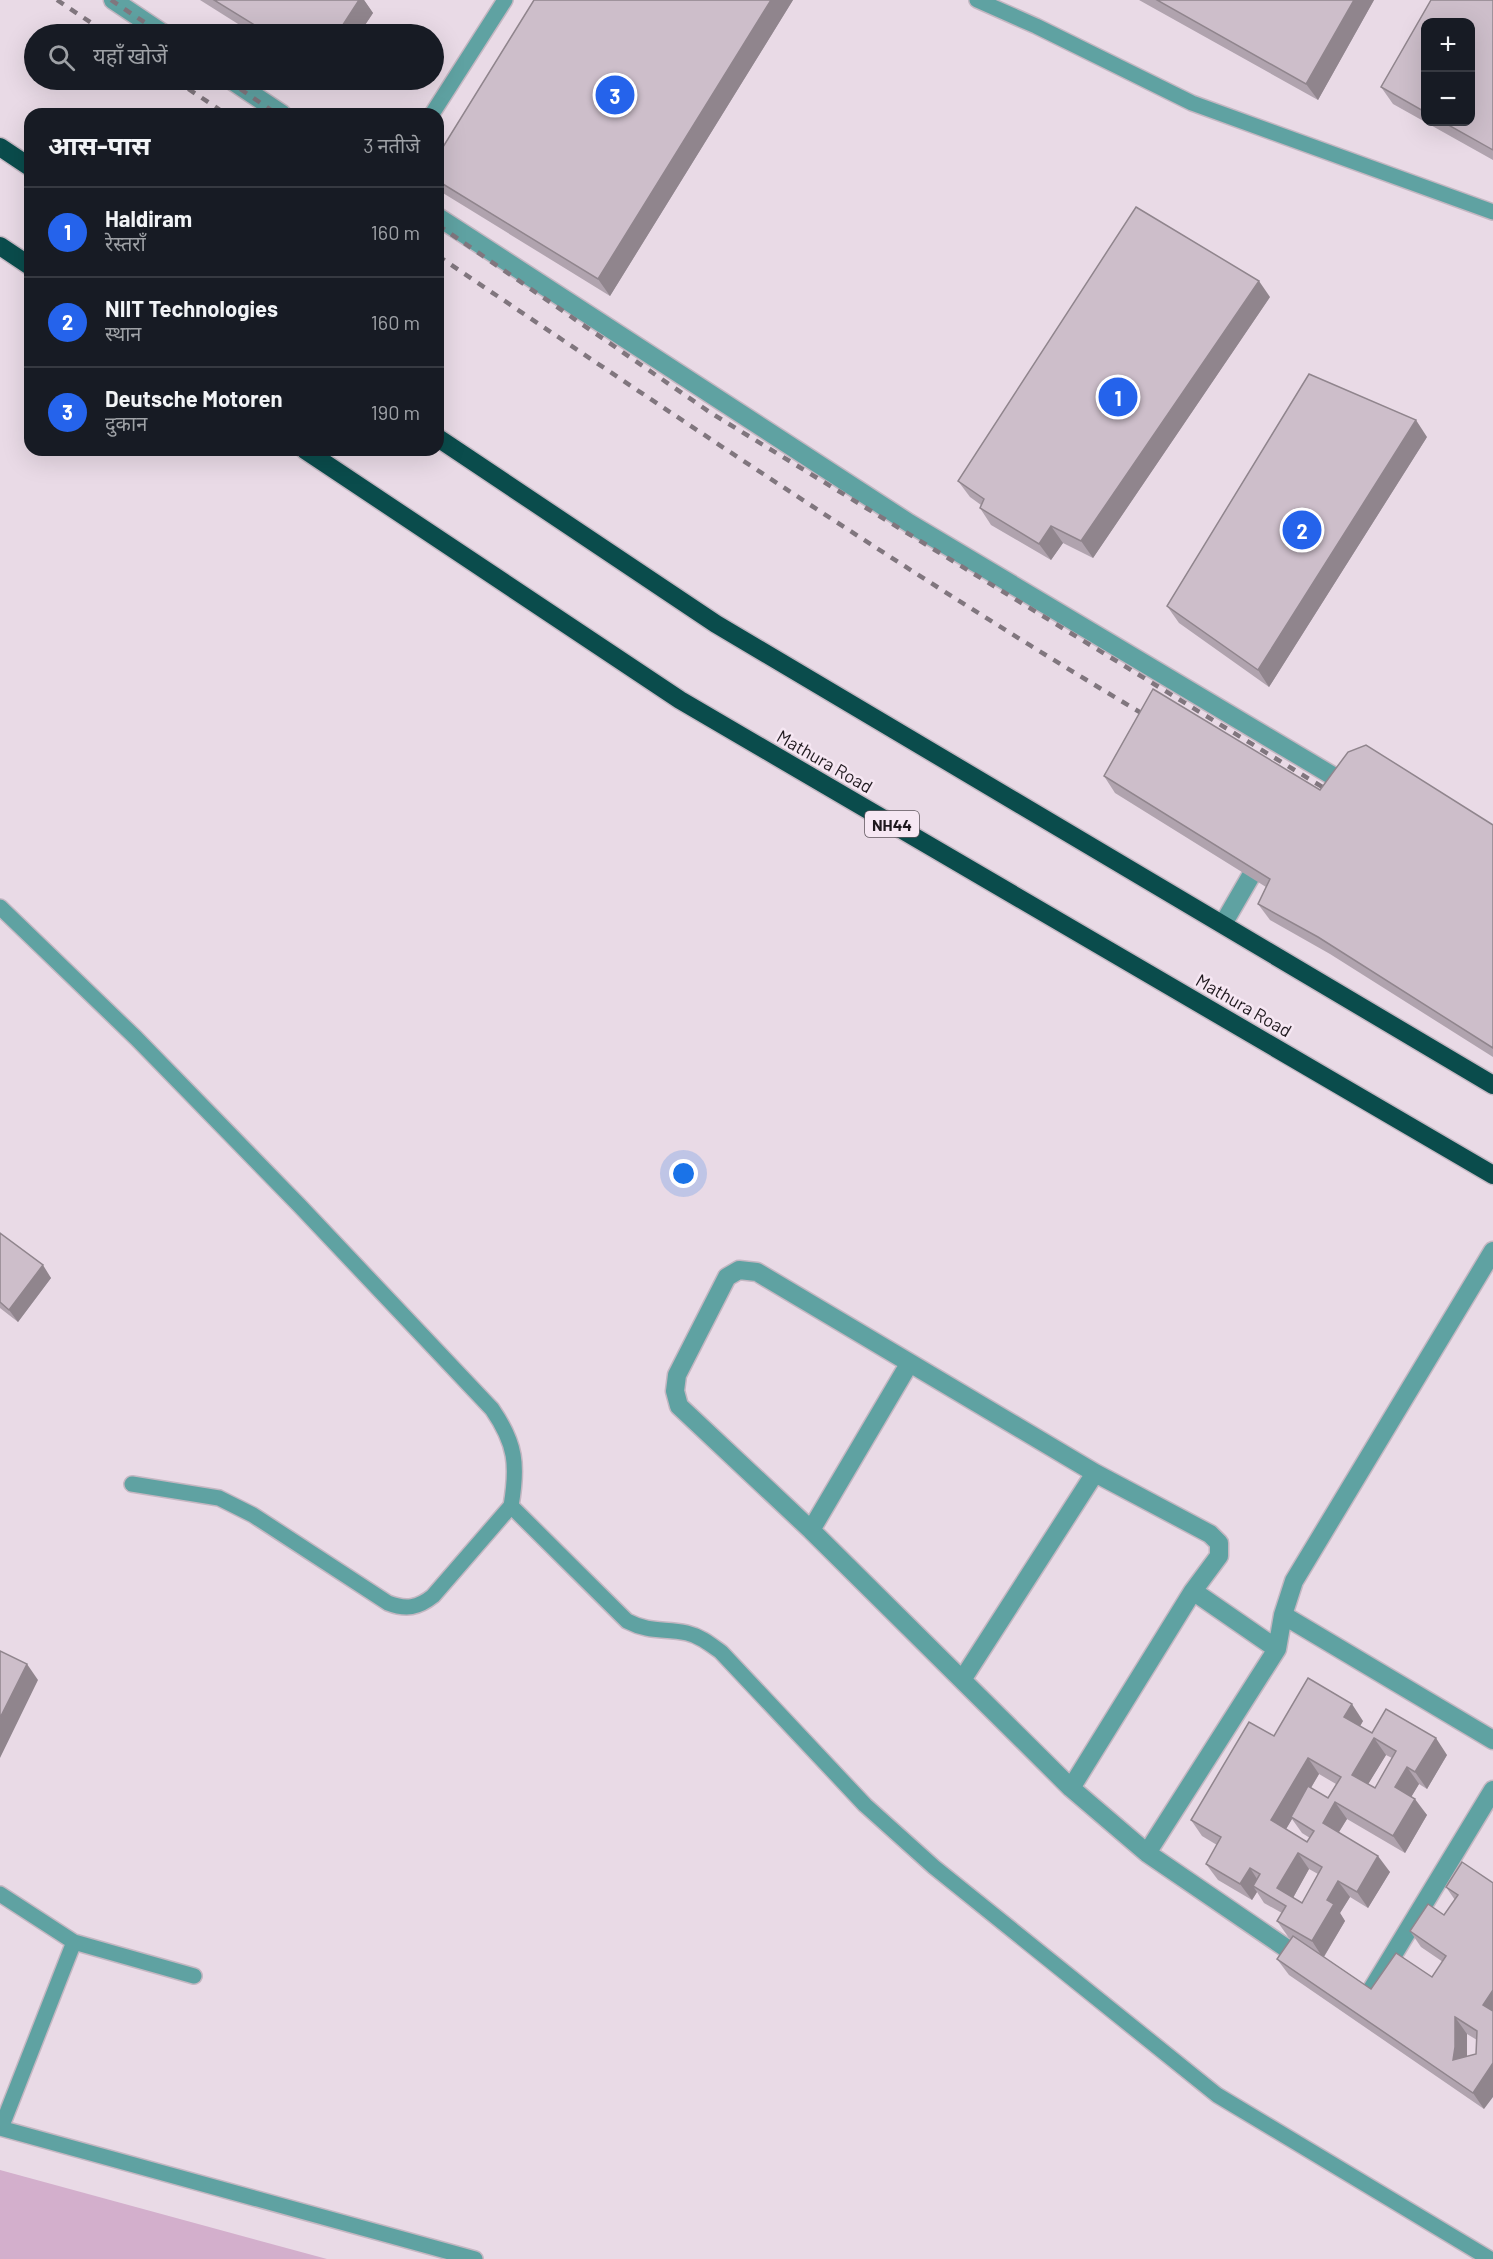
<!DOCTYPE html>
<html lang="hi">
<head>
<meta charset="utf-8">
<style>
	:root { --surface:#171b24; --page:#242831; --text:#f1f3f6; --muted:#9ea1a6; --line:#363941; --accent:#2563eb }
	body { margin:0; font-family:Barlow,"Noto Sans Devanagari",sans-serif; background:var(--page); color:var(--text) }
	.controls { position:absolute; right:18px; top:18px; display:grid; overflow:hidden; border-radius:12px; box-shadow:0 6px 24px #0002 }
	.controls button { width:54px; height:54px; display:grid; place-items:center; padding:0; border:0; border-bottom:2px solid var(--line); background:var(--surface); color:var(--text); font:30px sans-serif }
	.you { position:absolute; left:684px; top:1174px; width:21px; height:21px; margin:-15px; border:4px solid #fff; border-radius:50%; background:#1a73e8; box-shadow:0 0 0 9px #1a73e833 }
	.badge { display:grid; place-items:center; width:39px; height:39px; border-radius:50%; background:var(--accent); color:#fff; font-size:20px; font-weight:700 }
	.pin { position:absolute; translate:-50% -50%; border:3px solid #fff; box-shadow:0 2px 6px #0006 }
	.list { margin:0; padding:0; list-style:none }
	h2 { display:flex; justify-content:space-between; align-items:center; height:78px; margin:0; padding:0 24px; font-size:26px }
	h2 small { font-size:20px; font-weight:400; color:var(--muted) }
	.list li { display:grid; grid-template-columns:39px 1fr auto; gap:18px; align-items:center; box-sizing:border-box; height:90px; padding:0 24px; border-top:2px solid var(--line) }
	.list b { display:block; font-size:22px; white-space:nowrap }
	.list p { margin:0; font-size:20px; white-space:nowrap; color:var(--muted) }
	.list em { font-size:20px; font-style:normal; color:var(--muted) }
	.icon { flex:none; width:33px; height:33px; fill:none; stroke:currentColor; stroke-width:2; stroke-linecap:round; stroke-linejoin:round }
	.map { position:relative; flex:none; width:1493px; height:2259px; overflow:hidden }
	.search { position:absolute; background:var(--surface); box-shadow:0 6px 24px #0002; left:24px; top:24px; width:420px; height:66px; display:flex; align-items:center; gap:15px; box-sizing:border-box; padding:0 21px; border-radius:33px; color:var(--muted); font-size:22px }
	.panel { position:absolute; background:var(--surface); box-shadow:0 6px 24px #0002; left:24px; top:108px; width:420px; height:348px; border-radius:18px }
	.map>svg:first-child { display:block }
</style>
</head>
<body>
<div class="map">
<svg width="1493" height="2259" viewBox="0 0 1493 2259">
	<rect width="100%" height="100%" fill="#e9dae6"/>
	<path fill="#d3afcc" d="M0,2170L327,2259H0Z"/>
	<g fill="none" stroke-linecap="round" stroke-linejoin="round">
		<g stroke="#c4b7c2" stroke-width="18">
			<path id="lane" d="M977,0L1036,26L1192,103L1493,212
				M432,114L505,0
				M0,907L136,1038L299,1205L492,1409C516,1444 518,1465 511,1506L627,1621C650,1633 664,1628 687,1633C700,1636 710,1644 721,1652L865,1805L934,1867L1217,2095L1490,2259
				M132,1484L219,1498L253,1515L388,1603C406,1610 418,1608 433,1596L511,1506
				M0,1894L74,1942L194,1976
				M0,2128L475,2259
				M1,2128L74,1942"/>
		</g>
		<g stroke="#c4b7c2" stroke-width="21">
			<path id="street" d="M113,0L164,34
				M231,80L282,114
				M438,217L909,523L1353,788
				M1223,924L1263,855
				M811,1530L909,1364
				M1283,1615L1493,1740
				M962,1680L1095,1473
				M1071,1788L1193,1591
				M1147,1853L1071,1788L811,1530L679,1406L675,1391L677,1375L727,1277L739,1270L757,1272L1095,1473L1210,1534L1219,1543V1556L1193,1591L1277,1649
				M1305,1961L1147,1853L1277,1649L1283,1615L1294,1581L1493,1251
				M1371,1991L1493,1790"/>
		</g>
		<g stroke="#c4b7c2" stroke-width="21">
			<path id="highway" d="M0,147L30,167
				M0,246L30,266
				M438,438L716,624L1493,1085
				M305,450L680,700L1493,1175"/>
		</g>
		<use href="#lane" stroke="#5fa2a2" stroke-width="15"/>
		<use href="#street" stroke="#5fa2a2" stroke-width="18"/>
		<use href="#highway" stroke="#0a4c4c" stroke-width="18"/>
		<path stroke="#80767e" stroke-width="4.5" stroke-dasharray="8 8" stroke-linecap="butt" d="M57,0L108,34
			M111,0L162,34
			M175,80L226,114
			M227,80L277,114
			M438,225L711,413L1337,796
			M438,256C674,415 909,575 1153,720"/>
	</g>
	<path fill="#b0a3ae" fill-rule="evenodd" d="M200,0H364L373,13L359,34H254Z
		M534,0H793L610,296L438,190V155Z
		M1139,0H1374L1318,100Z
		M1431,0H1493V160L1393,104L1381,87ZM1425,22H1470V122H1425Z
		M1270,297L1093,558L1063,543L1051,560L991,525L980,508L981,505L970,497L958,481Z
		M1427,437L1269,687L1179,623L1167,606Z
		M1104,776L1320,790L1493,825V1057L1330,954L1270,920L1258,904L1266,887L1115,793Z
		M0,1233L51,1278L18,1322L0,1308Z
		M1363,1721L1360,1726L1372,1733L1447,1755L1427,1789L1419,1784L1411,1797L1427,1815L1405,1853L1347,1819L1339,1832L1390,1872L1368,1908L1350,1897L1340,1913L1345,1921L1324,1957L1371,1989L1432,1977L1443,1962L1421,1947L1410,1931L1444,1915L1455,1900L1446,1887L1462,1862L1484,2109L1289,1975L1277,1959L1291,1939L1289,1938L1277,1921L1282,1913L1264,1903L1257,1892L1252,1900L1218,1880L1206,1864L1217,1845L1202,1836L1191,1820L1274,1736ZM1386,1755L1392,1758L1375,1788L1368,1784ZM1319,1774L1336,1784L1328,1798L1311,1788ZM1292,1819L1302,1833L1310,1838L1307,1842L1286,1829ZM1309,1869L1318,1874L1302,1903L1293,1898ZM1467,2034L1477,2040L1476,2054L1467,2057Z"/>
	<path fill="#90858d" d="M359,0H364L373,13L359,34H337Z
		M771,0H793L610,296L598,279Z
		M1354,0H1374L1318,100L1306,84Z
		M1259,281L1270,297L1093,558L1081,541Z
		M1416,420L1427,437L1269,687L1258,670Z
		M1051,526L1063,543L1051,560L1039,544Z
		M43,1265L51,1278L18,1322L9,1310Z
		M27,1664L38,1680L0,1758V1718Z
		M1352,1704L1363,1721L1356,1733L1344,1717Z
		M1374,1738L1386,1755L1364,1791L1352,1775Z
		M1436,1738L1447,1755L1427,1789L1415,1772Z
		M1308,1758L1319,1774L1293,1818L1291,1817L1292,1819L1282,1836L1271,1820Z
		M1407,1767L1419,1784L1407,1804L1395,1787Z
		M1415,1799L1427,1815L1405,1853L1393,1836Z
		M1335,1802L1347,1819L1334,1840L1323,1823Z
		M1298,1853L1309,1869L1289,1905L1277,1888Z
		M1378,1856L1390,1872L1368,1908L1357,1892Z
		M1250,1868L1261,1885L1253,1886L1257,1892L1252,1900L1240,1884Z
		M1338,1881L1350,1897L1340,1913L1345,1921L1323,1958L1312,1941L1327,1900Z
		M1493,1990V2019L1483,2005Z
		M1455,2017L1467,2034V2064L1453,2060Z
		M1493,2063V2097L1484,2109L1473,2093Z"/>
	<path fill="#cdbeca" stroke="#90858d" stroke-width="1.5" fill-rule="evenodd" d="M214,0H359L337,34H269Z
		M534,0H771L598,279L438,181V155Z
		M1157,0H1354L1306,84Z
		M1431,0H1493V150L1443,122H1470V22H1425V112L1381,87Z
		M1136,207L1259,281L1081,541L1051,526L1039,544L980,508L984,499L958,481Z
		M1309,374L1416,420L1258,670L1167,606Z
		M1153,689L1320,790L1348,752L1366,745L1493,825V1048L1318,937L1258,904L1270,879L1104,776Z
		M0,1233L43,1265L9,1310L0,1302Z
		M0,1651L27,1664L0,1718Z
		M1308,1678L1352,1704L1344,1717L1372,1733L1386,1709L1436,1738L1415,1772L1407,1767L1395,1787L1415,1799L1393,1836L1335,1802L1323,1823L1378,1856L1357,1892L1338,1881L1327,1900L1334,1904L1312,1941L1277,1921L1286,1906L1253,1886L1260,1874L1250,1868L1240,1884L1206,1864L1221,1837L1191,1820L1249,1722L1274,1736ZM1374,1738L1396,1751L1375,1788L1352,1775ZM1308,1758L1341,1777L1328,1798L1308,1786L1291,1817L1314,1831L1307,1842L1271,1820ZM1298,1853L1322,1867L1302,1903L1277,1888Z
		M1462,1862L1493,1883V1990L1483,2005L1493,2011V2063L1473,2093L1277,1959L1293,1936L1371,1989L1396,1953L1432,1977L1446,1956L1410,1931L1428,1904L1444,1915L1458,1895L1446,1887ZM1455,2017L1477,2031L1476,2054L1453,2060L1455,2047Z"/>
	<g text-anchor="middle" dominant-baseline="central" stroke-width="5" stroke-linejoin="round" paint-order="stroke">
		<rect fill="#f6e7f3" stroke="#5f565d" stroke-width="1.5" x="865" y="811" width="54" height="26" rx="4.5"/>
		<g font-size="16" font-weight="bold" fill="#1e181d">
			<text x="892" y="824">NH44</text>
		</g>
		<g font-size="18" fill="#1e181d" stroke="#f6e7f3">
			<text transform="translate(825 761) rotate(30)">Mathura Road</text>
			<text transform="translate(1244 1005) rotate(30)">Mathura Road</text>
		</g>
	</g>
</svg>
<div class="controls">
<button>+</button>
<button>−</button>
</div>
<div class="you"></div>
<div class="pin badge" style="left:1118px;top:397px">1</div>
<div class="pin badge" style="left:1302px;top:530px">2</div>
<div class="pin badge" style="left:615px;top:95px">3</div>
<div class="search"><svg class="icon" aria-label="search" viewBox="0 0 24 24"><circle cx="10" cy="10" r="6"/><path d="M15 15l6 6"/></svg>यहाँ खोजें</div>
<section class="panel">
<h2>आस-पास<small>3 नतीजे</small></h2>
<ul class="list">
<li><span class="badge">1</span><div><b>Haldiram</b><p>रेस्तराँ</p></div><em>160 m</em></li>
<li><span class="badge">2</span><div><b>NIIT Technologies</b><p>स्थान</p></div><em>160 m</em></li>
<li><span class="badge">3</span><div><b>Deutsche Motoren</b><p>दुकान</p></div><em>190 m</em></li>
</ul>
</section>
</div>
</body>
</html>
